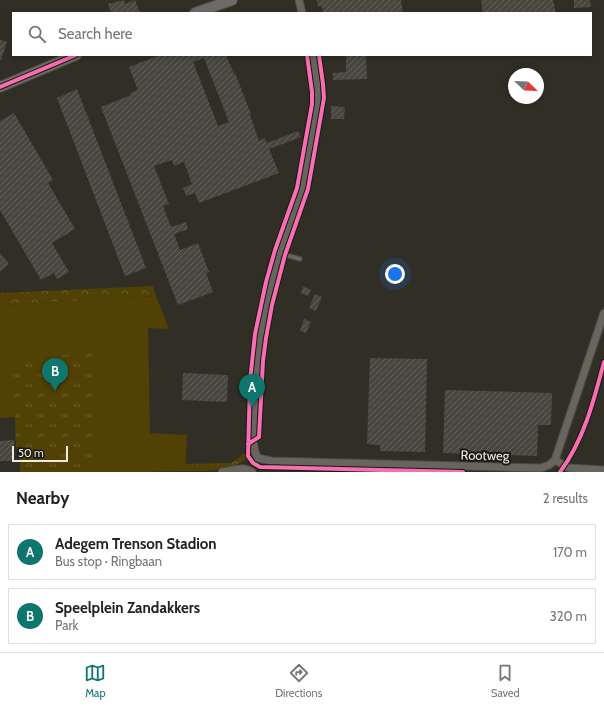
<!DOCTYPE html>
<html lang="en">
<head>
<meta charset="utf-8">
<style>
	:root { --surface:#fff; --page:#f2f2f2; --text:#222; --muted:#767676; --line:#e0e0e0; --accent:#0f766e }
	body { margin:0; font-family:Cabin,sans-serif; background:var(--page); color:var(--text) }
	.compass { position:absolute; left:508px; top:68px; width:36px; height:36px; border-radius:50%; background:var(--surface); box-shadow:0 2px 6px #0003; rotate:113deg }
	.scale { position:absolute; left:12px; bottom:10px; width:56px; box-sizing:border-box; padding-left:4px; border:2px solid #eeebe2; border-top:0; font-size:11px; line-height:14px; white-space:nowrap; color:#eeebe2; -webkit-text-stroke:3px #1b1812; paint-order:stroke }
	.you { position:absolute; left:395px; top:274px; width:14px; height:14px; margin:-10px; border:3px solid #fff; border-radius:50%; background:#1a73e8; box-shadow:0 0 0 6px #1a73e833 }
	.badge { display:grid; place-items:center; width:26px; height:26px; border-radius:50%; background:var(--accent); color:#fff; font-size:13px; font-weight:700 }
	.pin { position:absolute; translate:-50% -33px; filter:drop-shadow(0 1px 2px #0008) }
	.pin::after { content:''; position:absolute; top:21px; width:14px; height:12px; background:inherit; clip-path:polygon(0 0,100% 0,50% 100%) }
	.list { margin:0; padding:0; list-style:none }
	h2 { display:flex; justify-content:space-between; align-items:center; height:52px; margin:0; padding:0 16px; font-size:17px }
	h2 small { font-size:13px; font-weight:400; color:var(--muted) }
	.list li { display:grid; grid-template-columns:26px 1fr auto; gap:12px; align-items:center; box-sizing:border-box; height:56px; margin:0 8px 8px; padding:0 8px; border:1px solid var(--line); border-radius:0px }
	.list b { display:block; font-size:15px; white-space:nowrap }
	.list p { margin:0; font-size:13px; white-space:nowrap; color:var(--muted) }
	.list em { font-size:13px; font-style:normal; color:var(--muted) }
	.icon { flex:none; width:22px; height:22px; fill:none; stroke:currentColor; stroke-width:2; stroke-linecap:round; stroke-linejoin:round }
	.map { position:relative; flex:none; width:604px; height:472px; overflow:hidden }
	.search { position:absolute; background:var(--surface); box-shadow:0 2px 6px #0003; left:12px; right:12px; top:12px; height:44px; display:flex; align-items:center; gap:10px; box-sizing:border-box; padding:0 14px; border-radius:0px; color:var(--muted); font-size:15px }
	.sheet { height:180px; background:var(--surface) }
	nav { display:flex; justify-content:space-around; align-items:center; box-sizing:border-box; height:56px; border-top:1px solid var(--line); background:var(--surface); font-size:11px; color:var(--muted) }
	nav a { display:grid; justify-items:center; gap:2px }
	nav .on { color:var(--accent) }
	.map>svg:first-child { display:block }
</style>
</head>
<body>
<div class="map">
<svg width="604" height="472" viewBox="0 0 604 472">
	<defs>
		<pattern id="forest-crowns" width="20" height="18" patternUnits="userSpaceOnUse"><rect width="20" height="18" fill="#514105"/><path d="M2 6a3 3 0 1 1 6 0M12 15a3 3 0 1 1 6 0" fill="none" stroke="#6a5d29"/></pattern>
		<pattern id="park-tufts" width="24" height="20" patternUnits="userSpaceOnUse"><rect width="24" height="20" fill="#514105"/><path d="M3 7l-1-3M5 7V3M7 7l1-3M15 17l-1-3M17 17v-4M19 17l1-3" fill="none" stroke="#6a5d29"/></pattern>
		<pattern id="building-hatch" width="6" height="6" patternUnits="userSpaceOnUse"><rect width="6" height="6" fill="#48463f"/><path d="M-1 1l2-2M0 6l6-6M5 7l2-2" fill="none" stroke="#63615a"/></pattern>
	</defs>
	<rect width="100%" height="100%" fill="#312e26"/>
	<path fill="#514105" d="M156,296L169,329L148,328L150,433L187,435L185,471L145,472H20L21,447H16L15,417L0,418V305Z"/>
	<path fill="url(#forest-crowns)" d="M153,286L156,296L0,305V293Z
		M247,452V458C230,472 206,471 185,471V464L231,463Z"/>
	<path fill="url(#park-tufts)" d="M98,348L95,472H20L21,447H16L15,417L12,365Z"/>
	<path fill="url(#building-hatch)" fill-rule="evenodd" d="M124,0L125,4L135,0L140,13H111L108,4Z
		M317,0H401L403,13H323L322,6H318Z
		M481,0H553L556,13H483Z
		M574,0H590L591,7L574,8Z
		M0,40L7,42L1,60L0,59Z
		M160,55H226L234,74L235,73L251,114L250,115L259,141L265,138L267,143L298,131L301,137L269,149L279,173L199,203L195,193L186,196L183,188L192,184L184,162L174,166L172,160L154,166L169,204L163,206L171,227L186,222L188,229L174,234L180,250L198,243L209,272L206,273L213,292L178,305L101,107L131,95L130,93L138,90L129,67ZM204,58L229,122L218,126L193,62Z
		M346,55H366L367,79L333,80V73L346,72Z
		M77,89L146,268L125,276L57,98Z
		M331,106L345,107L344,119H331Z
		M14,113L53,180L48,183L75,229L52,243L69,272L57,279L54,273L41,280L0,210V121Z
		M0,253L9,264L0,272Z
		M303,286L311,290L308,296L301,293Z
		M315,294L322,297L316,311L309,308Z
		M304,319L311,322L306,333L300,331Z
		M370,358L427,359L425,452L380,451V445L367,444Z
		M183,373L228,375L227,402L182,400Z
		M445,390L552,393L551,425H538L537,456L443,453Z
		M14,440V461H0V441Z"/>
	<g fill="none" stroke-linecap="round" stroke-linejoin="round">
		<g stroke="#4c4942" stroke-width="5.5">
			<path id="lane" d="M279,253L300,259"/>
		</g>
		<g stroke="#4c4942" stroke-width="9">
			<path id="street" d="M299,0L302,13
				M313,55L317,84V104L308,158L302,189L279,253L269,291L259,344L255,396L253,441L255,452L258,458L272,461L541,468L549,465L555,460L604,313
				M555,460L569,468L604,470
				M222,472C232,471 243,465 252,472"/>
		</g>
		<g stroke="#4c4942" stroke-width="12">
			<path id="secondary" d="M195,13L232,0
				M0,87L76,55"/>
		</g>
		<use href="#lane" stroke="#68655f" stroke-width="3.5"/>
		<use href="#street" stroke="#68655f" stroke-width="7"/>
		<use href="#secondary" stroke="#6d6a67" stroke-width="10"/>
		<g stroke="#1b1812" stroke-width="6">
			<path id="cycleway" d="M307,55L312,92V104L297,188L275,250L266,282L255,334L250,381L248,456L253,463L260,467L463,472
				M0,87L76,55
				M248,444L259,437L263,361L266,338L272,305L285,255L308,189L324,98L323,84L319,55
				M560,472C584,440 594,400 604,362"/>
		</g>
		<use href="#cycleway" stroke="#f96db3" stroke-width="4"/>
	</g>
	<g text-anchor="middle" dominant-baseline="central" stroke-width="4" stroke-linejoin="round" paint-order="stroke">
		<g font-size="13" fill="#eeebe2" stroke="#1b1812">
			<text transform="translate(485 455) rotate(1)">Rootweg</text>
		</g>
	</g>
</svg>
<svg class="compass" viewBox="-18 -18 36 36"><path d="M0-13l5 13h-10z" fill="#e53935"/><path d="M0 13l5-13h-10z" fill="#767676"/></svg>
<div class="scale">50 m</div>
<div class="you"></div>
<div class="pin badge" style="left:252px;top:407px">A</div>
<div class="pin badge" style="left:55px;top:391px">B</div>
<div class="search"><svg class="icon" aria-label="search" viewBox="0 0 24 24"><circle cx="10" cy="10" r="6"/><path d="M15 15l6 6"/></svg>Search here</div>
</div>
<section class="sheet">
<h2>Nearby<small>2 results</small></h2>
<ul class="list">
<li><span class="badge">A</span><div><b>Adegem Trenson Stadion</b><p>Bus stop · Ringbaan</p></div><em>170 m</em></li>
<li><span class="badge">B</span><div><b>Speelplein Zandakkers</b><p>Park</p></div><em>320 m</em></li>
</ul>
</section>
<nav>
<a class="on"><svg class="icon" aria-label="map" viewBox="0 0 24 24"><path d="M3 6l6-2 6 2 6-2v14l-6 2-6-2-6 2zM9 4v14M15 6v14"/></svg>Map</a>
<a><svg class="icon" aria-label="directions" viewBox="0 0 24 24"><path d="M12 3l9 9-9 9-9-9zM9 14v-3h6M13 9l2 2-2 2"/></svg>Directions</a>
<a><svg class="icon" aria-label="saved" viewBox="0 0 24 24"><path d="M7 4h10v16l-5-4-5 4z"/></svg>Saved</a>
</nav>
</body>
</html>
